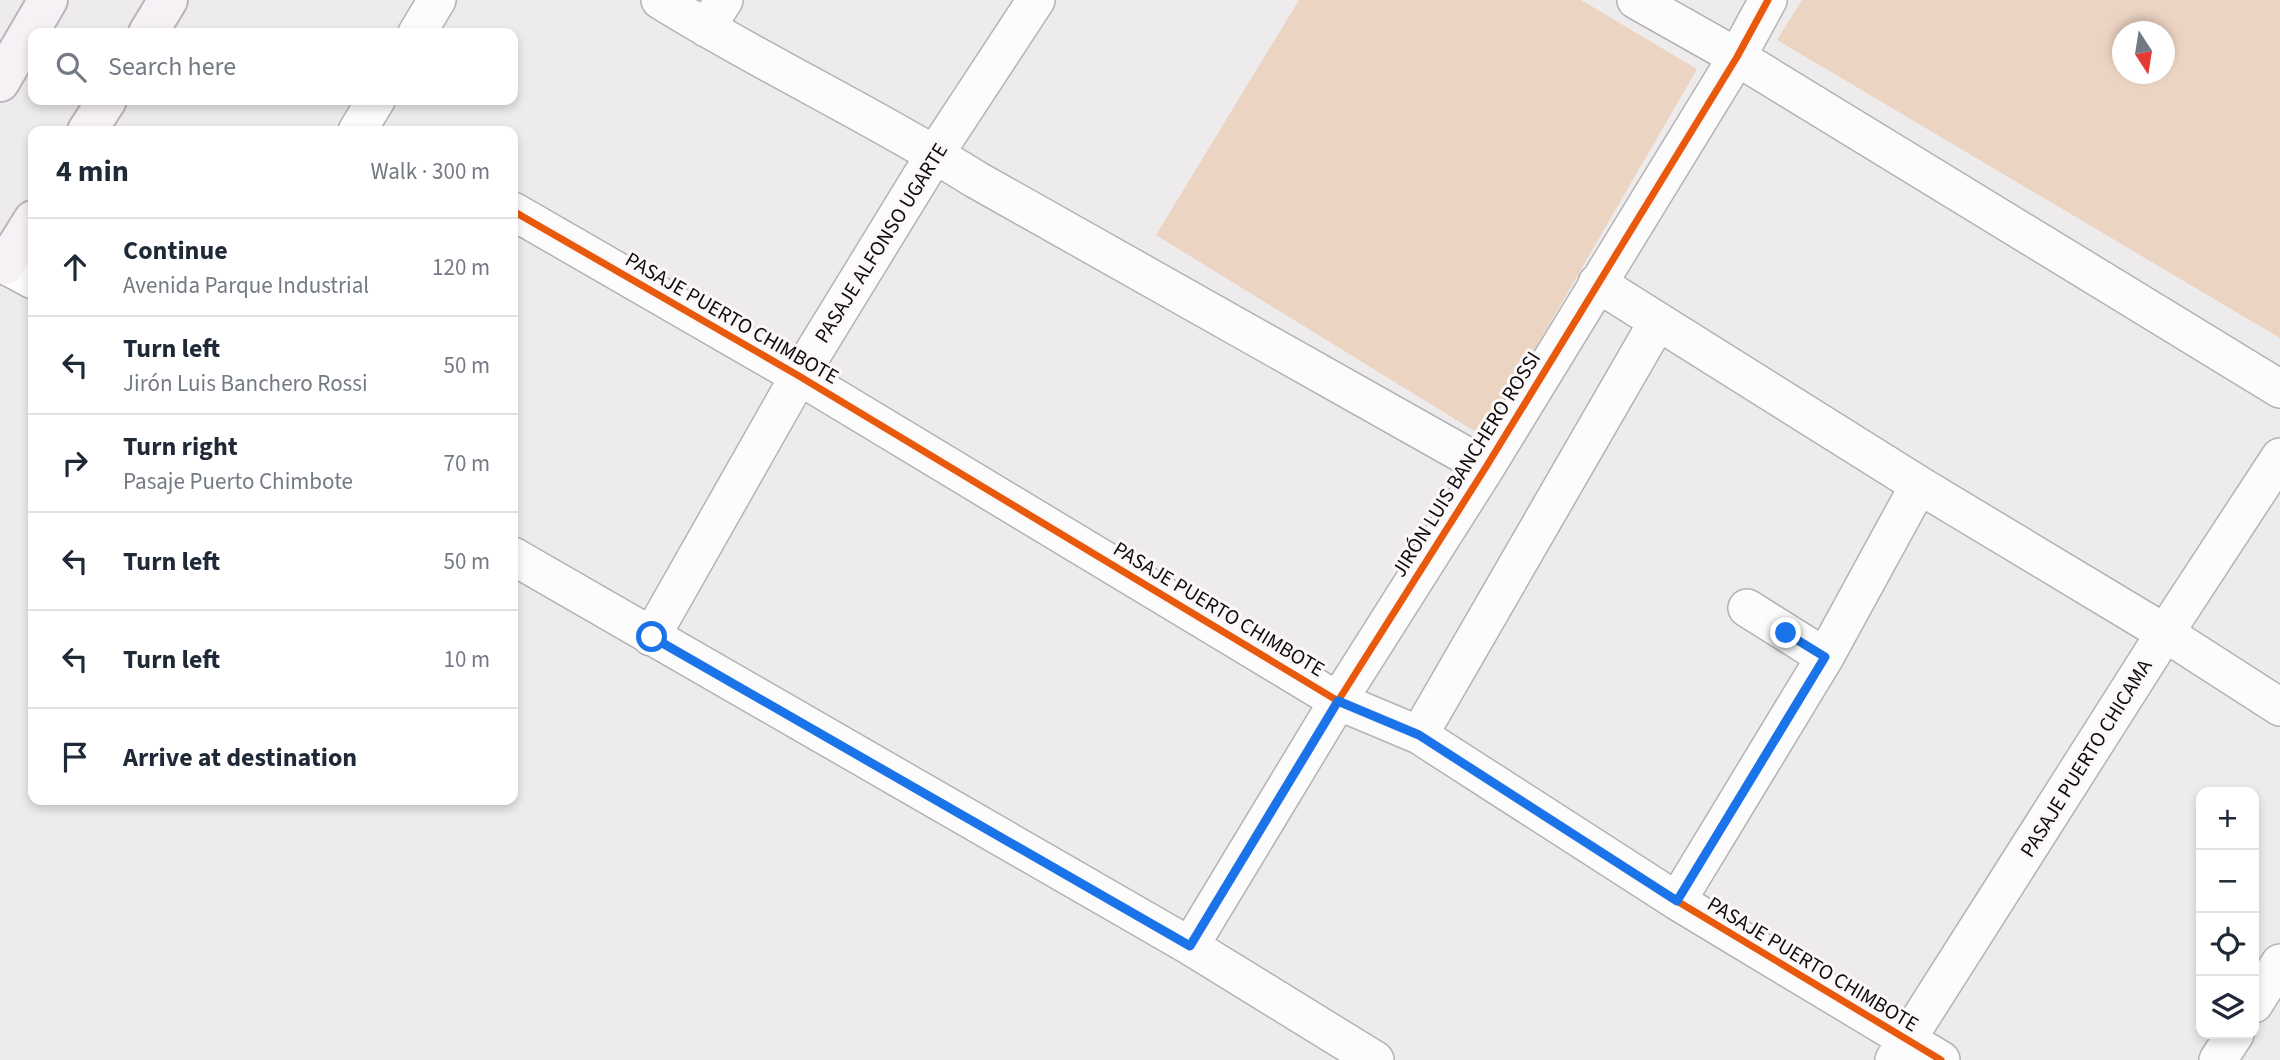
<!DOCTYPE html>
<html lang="en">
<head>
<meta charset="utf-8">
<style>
	:root { --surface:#fff; --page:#f2f2f3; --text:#1f2937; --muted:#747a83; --line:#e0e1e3 }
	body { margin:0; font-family:"Source Sans 3",sans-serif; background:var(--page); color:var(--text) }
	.controls { position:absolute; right:21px; bottom:21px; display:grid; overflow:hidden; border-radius:14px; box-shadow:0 4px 10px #0003 }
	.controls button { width:63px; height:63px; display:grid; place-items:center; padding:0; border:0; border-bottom:2px solid var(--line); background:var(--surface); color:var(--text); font:35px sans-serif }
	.compass { position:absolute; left:2112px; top:21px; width:63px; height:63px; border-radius:50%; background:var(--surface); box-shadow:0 4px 10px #0003; rotate:168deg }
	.stop { position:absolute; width:21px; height:21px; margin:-16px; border:5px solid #1a73e8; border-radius:50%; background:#fff }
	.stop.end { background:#1a73e8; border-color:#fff; box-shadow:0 2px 7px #0008 }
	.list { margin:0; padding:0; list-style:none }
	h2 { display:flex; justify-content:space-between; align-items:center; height:91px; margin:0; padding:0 28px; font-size:30px }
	h2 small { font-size:23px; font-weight:400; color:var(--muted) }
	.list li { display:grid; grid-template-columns:46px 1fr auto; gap:21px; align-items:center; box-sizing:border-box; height:98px; padding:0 28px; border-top:2px solid var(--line) }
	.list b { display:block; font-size:26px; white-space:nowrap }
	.list p { margin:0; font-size:23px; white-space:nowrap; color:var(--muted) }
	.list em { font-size:23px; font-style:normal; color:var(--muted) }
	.icon { flex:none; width:38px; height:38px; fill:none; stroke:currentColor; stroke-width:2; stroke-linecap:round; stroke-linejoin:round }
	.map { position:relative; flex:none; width:2280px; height:1060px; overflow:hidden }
	.search { position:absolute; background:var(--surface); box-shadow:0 4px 10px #0003; left:28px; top:28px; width:490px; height:77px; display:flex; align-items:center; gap:18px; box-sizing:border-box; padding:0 24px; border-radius:14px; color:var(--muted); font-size:26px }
	.panel { position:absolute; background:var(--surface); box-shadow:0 4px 10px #0003; left:28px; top:126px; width:490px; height:679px; border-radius:14px }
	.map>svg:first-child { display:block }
</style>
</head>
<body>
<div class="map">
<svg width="2280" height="1060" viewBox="0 0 2280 1060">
	<rect width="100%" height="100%" fill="#edebec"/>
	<path fill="#ecd4c2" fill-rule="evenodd" d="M1299,0H1581L1697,69L1484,437L1156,235Z
		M1802,0H2280V338L1777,40ZM2122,32H2164V74H2122Z"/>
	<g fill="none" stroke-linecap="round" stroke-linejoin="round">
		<g stroke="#b4b2b3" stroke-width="40">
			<path id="minor" d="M660,0C763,64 873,115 975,179L1486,467
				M1636,0L1737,57L2280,389
				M706,28L724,0
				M417,33L437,0
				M357,131L376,100
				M513,211L799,376L1338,701L1419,735L1677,901L1941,1060
				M5,265L33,280
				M1597,283L1919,485L2165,633L2280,707
				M513,556L1190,946L1375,1060
				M1747,608L1825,657
				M651,637L799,376L935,154L1036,0
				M1419,735L1658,321
				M1677,901L1825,657L1919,485
				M1190,946L1338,701L1486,467L1737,57L1768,0
				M2254,1004L2280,963
				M1894,1060L2165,633L2280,457
				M2218,1060L2235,1034"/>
		</g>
		<g stroke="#beb3bc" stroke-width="42">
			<path id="major" d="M148,33L168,0
				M0,82L48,0
				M87,131L107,100
				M0,262L5,265L33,220"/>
		</g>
		<use href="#minor" stroke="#fcfcfc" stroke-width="37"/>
		<use href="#major" stroke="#f6f1f5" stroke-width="38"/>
		<g stroke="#fcf7f8" stroke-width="11">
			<path id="cycleway" d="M513,211L799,376L1338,701L1419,735L1677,901L1941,1060
				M1190,946L1338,701L1486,467L1737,57L1768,0"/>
		</g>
		<use href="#cycleway" stroke="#e8590c" stroke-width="7"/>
	</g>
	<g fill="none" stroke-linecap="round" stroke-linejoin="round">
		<path stroke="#1a73e8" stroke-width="9" d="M652,637L1190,946L1338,701L1419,735L1677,901L1825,657L1786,633"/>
	</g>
	<g text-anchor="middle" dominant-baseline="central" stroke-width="6" stroke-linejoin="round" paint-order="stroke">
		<g font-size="21" fill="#0d0b0c" stroke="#fcf7f8">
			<text transform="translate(881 243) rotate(-58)">PASAJE ALFONSO UGARTE</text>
			<text transform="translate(732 318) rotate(30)">PASAJE PUERTO CHIMBOTE</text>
			<text transform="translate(1466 464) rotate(-58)">JIRÓN LUIS BANCHERO ROSSI</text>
			<text transform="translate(1219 609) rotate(31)">PASAJE PUERTO CHIMBOTE</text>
			<text transform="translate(2086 758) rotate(-58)">PASAJE PUERTO CHICAMA</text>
			<text transform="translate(1813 964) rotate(31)">PASAJE PUERTO CHIMBOTE</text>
		</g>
	</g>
</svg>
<div class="controls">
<button>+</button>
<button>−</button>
<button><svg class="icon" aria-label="locate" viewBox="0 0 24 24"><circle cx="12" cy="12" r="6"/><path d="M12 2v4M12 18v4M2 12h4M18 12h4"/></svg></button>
<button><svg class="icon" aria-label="layers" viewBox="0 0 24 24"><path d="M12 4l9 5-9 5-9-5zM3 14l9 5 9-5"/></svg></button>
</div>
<svg class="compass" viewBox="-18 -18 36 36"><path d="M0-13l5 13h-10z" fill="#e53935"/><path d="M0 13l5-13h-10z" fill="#747a83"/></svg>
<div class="stop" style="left:652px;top:637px"></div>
<div class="stop end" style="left:1786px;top:633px"></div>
<div class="search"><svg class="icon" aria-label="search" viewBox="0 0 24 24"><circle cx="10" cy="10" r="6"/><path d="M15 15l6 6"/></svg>Search here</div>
<section class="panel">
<h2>4 min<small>Walk · 300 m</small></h2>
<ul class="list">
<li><svg class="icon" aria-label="ahead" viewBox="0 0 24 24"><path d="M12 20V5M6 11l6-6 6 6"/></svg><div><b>Continue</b><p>Avenida Parque Industrial</p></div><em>120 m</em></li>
<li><svg class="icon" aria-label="left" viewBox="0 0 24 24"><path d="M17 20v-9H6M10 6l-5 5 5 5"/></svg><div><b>Turn left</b><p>Jirón Luis Banchero Rossi</p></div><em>50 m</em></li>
<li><svg class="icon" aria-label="right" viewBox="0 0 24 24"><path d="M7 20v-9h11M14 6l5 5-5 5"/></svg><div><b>Turn right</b><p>Pasaje Puerto Chimbote</p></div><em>70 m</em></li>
<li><svg class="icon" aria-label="left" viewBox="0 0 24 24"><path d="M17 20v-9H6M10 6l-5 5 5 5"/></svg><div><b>Turn left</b></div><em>50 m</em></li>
<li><svg class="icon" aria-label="left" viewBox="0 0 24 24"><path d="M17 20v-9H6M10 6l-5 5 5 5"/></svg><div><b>Turn left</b></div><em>10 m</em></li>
<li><svg class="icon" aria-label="arrive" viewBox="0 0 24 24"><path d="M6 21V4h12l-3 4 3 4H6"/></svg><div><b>Arrive at destination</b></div></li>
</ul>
</section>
</div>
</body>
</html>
